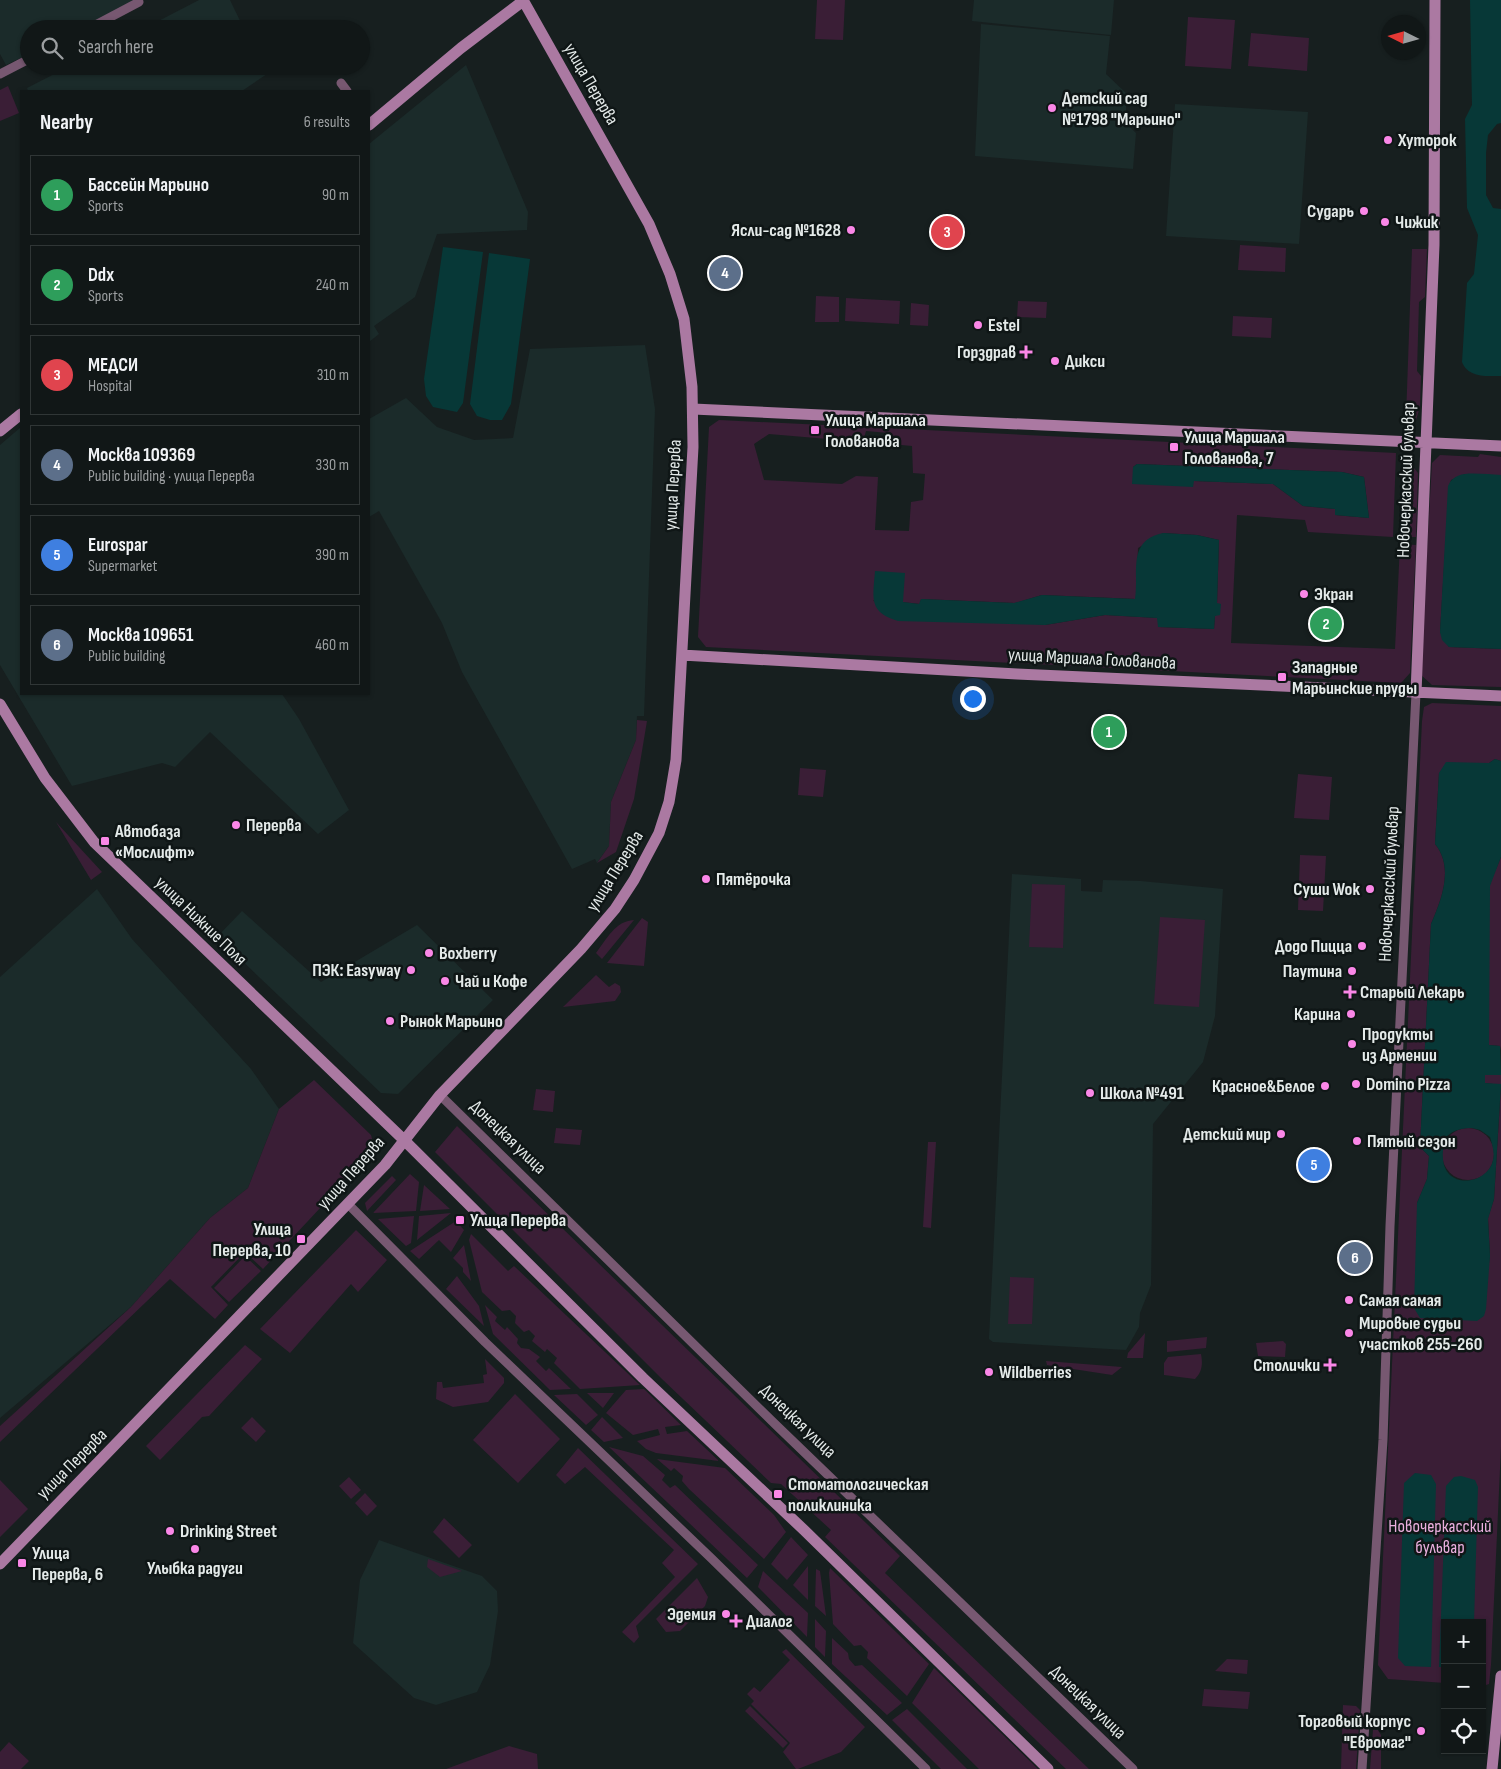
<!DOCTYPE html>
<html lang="en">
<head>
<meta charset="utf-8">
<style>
	:root { --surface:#111717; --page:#1a2020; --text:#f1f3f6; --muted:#9c9fa1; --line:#303636; --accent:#0f766e }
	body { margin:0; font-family:"Sofia Sans Condensed",sans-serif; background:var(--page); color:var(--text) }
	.controls { position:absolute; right:15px; bottom:15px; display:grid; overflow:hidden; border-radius:0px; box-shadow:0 1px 4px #0004 }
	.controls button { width:45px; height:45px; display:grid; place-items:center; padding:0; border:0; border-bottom:1px solid var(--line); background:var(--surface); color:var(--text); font:25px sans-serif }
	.compass { position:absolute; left:1381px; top:15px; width:45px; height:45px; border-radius:50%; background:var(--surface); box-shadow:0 1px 4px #0004; rotate:275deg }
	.you { position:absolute; left:972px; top:698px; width:18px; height:18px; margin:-12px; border:4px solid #fff; border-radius:50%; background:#1a73e8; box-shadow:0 0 0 8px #1a73e833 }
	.badge { display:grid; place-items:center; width:32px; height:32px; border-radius:50%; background:var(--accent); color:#fff; font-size:16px; font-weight:700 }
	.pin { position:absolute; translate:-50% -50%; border:2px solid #fff; box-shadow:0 1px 5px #0006 }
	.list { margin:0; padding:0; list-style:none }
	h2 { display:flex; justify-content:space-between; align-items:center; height:65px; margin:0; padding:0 20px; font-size:21px }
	h2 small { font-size:16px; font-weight:400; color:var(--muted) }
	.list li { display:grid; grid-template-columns:32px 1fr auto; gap:15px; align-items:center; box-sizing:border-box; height:80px; margin:0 10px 10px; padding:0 10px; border:1px solid var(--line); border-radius:0px }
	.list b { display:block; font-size:19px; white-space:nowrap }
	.list p { margin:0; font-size:16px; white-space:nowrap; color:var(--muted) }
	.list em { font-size:16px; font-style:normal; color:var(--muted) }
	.icon { flex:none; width:28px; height:28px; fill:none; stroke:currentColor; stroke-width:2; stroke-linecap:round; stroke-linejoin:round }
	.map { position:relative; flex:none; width:1501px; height:1769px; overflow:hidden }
	.search { position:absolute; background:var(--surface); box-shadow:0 1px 4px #0004; left:20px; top:20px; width:350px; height:55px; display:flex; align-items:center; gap:12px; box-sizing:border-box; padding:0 18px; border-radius:28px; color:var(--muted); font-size:19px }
	.panel { position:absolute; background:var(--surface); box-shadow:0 1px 4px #0004; left:20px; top:90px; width:350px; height:605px; border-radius:0px }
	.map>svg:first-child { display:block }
</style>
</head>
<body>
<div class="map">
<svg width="1501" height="1769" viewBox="0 0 1501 1769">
	<rect width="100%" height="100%" fill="#171f1f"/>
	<path fill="#1b2b2a" d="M0,0H138L80,29H29V54L6,65L0,54Z
		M199,0H230L244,29H143Z
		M974,0H1114L1111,35L972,21Z
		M981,24L1110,36L1106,74L1126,93V123L1136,133L1133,169L975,156Z
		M466,65L528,212L527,230L437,234L415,297L374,326L379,334L369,342V144Z
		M70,66H263L267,74L242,91H28L27,88Z
		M1175,104L1308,112L1299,244L1166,236Z
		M645,345L655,409L644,716H637L636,740L611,802L609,846L597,863L595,859L572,869L462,672L442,623L379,511L369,517V419L406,398L437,427L474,440L513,438L530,349Z
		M21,427V694H282L299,719L349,810L318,834L210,732L175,767L162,763L72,786L0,665V445Z
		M1012,874L1081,879V891L1102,892L1103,880L1141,881L1223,889L1215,1016L1203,1062L1153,1124L1151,1285L1140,1313L1139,1327L1126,1350L993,1342L989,1339Z
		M97,889L132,939L251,1069L279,1109L248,1188L210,1218L131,1307L0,1418V977Z
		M242,911L321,982L417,925L493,1000L398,1094L381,1093L217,937Z
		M379,1540L482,1576L497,1591L498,1611L490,1665L477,1692L436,1705L414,1698L353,1643L360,1580Z"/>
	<path fill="#3a1e36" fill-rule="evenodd" d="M817,0H845L843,40L815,39Z
		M1188,17L1235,20L1231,69L1185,66Z
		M1251,33L1309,38L1307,71L1248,66Z
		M8,86L19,113L0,121V90Z
		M1240,245L1286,248L1285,272L1238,270Z
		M1412,249H1427L1425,297L1419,302L1417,371L1421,376L1420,407L1416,420L1406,418Z
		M816,296L839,297V322H815Z
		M846,298L900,301L899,324L845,321Z
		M1018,301L1047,302L1046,318L1017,317Z
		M911,303L929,305L928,326L910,325Z
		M1233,316L1272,318L1271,338L1232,336Z
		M719,420L1396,453L1393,537L1308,532L1305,520L1237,515L1231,643L1395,649L1400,544L1416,545L1410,673L1401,683L706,647L698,637L709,427ZM866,431L889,433L891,444L912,446L913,473L925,474L923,500L911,502L909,531L875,530L878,477L856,476L842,484L764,480L754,444L769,434L863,442ZM1137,464L1342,472L1364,477L1369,518L1335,515V509L1303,506L1273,484L1194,481L1133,467ZM1163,533L1197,535L1219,540L1217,604H1221L1215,616L1214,629L1158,627V618L1105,615L1045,625L873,601L904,573L902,602L920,604L921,599L1015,603L1042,595L1136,599L1138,548Z
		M1480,454L1501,457V478L1465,474L1451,480L1449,486L1440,632L1449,647L1501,649V687L1432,685L1420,674L1432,463L1440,455L1478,457Z
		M1402,468H1414L1418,473L1416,537H1401Z
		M1432,703L1501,706V761L1495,759L1489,763H1475L1439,773L1435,844C1454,867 1442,899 1431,924L1420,1147L1429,1156L1427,1179L1417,1203L1488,1270L1490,1256L1488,1218L1494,1199L1501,1085L1485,1083V1075H1501V1073V1447L1491,1665L1489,1684L1486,1685L1482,1684V1623H1445V1683L1388,1679L1378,1665L1422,721L1424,707Z
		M637,720L647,721L634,799L616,852L597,863L609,846L611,802L636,740Z
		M800,768L826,770L823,797L798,795Z
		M1298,774L1332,777L1329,820L1294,818Z
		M56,822L102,872L91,880Z
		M1300,855L1326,856L1323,911L1298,910Z
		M1501,857V1050L1500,1046L1489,1045V886Z
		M1032,884L1065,885L1063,948L1029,947Z
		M1160,917L1205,920L1199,1007L1154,1004Z
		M642,918L648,922L644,966L607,963Z
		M634,920L602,959L596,953C607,939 615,921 634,920Z
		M596,975L609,987L615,983L620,986L621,992L615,1001L563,1007Z
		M314,1080L371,1135L374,1146L367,1158L263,1269L245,1252L211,1287L228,1305L215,1319L170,1279L0,1442V1426L131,1307L210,1218L248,1188L279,1109Z
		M536,1089L555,1091L553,1112L533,1110Z
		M457,1126L900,1556L885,1573L1089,1769H1066L825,1537L831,1530L781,1484L771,1483L662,1379L435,1152Z
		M1442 1154a26 26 0 1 1 52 0a26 26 0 1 1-52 0Z
		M556,1128L582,1130L580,1145L554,1143Z
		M928,1142H936L931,1228L923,1227Z
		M410,1174L419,1182L416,1211L373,1213Z
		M392,1176L396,1180L367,1211L365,1203Z
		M424,1185L450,1209L420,1211Z
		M451,1213L417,1240L419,1216Z
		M414,1216L411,1243L406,1246L378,1219Z
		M456,1221L464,1230L451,1252L439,1240L419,1259L410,1251Z
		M356,1230L387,1260L358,1292L351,1284L290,1353L260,1329Z
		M471,1234L508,1271L514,1266L640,1385L580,1389L554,1363L557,1358L547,1349L545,1352L532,1341L535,1336L529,1330L524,1332L515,1323L516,1316L510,1310L502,1311L482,1292L469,1240Z
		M464,1245L471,1281L463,1272V1268L453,1258Z
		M245,1256L261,1271L229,1302L214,1288Z
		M457,1276L479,1306L484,1326L446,1289Z
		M1010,1277L1034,1278L1032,1324H1008Z
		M485,1305L497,1317L495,1321L505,1330L507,1327L518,1339L517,1343L521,1348L529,1349L540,1357L536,1361L546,1371L549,1368L571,1389L550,1390L493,1334Z
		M1145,1333L1143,1358H1127L1128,1353Z
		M1207,1337L1206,1348L1167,1352V1341Z
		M1283,1341L1286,1344L1285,1357L1258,1356L1256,1343Z
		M245,1345L262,1359L209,1416L202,1417L160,1460L146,1446Z
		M1201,1354C1203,1364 1202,1372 1195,1379L1164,1375V1363L1168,1357Z
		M485,1359L504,1378V1383L488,1402L453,1407L436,1399L437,1382H442L443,1388L484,1383L483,1375L487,1374Z
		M1046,1361L1122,1367L1112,1375L1047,1365Z
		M644,1389L681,1425L665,1427L667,1434L687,1431L719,1461L656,1453L646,1449L637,1441L660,1435L658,1429L633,1435L606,1413L626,1390Z
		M587,1393H614L603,1408Z
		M515,1394L560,1439L518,1483L473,1440Z
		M577,1394L598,1415L586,1425L554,1395Z
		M252,1417L266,1431L256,1442L241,1428Z
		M602,1417L623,1438L604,1442L591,1430Z
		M609,1447L643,1456L665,1475L662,1480L670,1488L675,1485L758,1565L747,1578Z
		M578,1448L698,1564L636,1626L639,1637L634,1643L622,1632L675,1577L662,1563L674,1550L585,1467L565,1484L556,1475Z
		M657,1459L725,1468L774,1515L786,1532L764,1559L689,1489L682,1481L683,1476L674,1468L671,1471Z
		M349,1477L361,1490L351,1499L339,1486Z
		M0,1480L28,1509L0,1537Z
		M365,1493L377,1506L367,1516L355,1503Z
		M444,1518L472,1545L459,1558L433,1532Z
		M791,1537L808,1555L787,1580L771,1564Z
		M428,1559L462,1571L440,1577L427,1567Z
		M808,1566V1600L793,1585Z
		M830,1568L929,1664L907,1696L867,1658L868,1652L861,1645L854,1646L833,1624L829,1573Z
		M816,1569L820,1571L826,1616L815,1606Z
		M763,1571L808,1613L807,1637L758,1587Z
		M697,1578L708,1597L705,1606L680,1631L666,1632L656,1619Z
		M815,1619L826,1631L825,1657L815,1647Z
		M832,1638L848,1653L849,1659L855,1666L862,1665L902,1703L887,1715L832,1664Z
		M786,1649L865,1727L841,1752L798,1769H796L783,1752L790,1743L751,1704L754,1701L747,1694L754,1687L760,1692L790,1660L782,1652Z
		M1227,1659L1248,1660L1247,1674L1215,1671Z
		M934,1668L1038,1769H979L912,1703Z
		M1204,1689L1250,1692L1248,1709L1202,1706Z
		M1343,1705L1356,1706L1360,1710L1356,1769H1341Z
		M750,1706L788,1743L783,1748L745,1711Z
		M907,1709L967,1769H941L892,1720Z
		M1373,1730H1378L1381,1735V1769H1370Z
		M9,1742L29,1761L21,1769H0V1752Z
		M509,1746L537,1754L538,1769H446Z"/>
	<path fill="#073837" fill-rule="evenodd" d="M1470,0H1501V123L1497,124L1488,135L1486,153V195L1493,208L1501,209V376C1487,376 1468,378 1462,362L1467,283L1474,274L1478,235L1467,208L1465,119L1472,105Z
		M443,247L483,252L463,403L457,412L433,407L426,396L424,379Z
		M489,253L530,259L511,404L502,420H490L477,416L470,404Z
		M1137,464L1342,472L1364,477L1369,518L1335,515V509L1303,506L1273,484L1194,481L1193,487L1132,484L1133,467Z
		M1488,474L1501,475V649L1449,647L1442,640L1440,632L1448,486C1455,470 1473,474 1488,474Z
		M1163,533L1197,535L1219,540L1217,603L1221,604L1220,615L1215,616L1214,629L1158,627L1157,618L1105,615L1045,625L898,621C868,612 873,598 875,571L905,573L903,602L919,604L921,599L1014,603L1042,595L1135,599C1139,570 1127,541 1163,533Z
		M1495,759L1501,761V857L1490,886L1489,1045L1500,1046L1501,1073V1075H1485V1083L1501,1084L1494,1199L1488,1219L1490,1256L1486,1309L1484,1316L1477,1321L1420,1318L1414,1308L1417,1203L1427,1179L1429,1156L1420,1147L1431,924C1442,899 1454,867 1435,844L1439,773L1446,762L1489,763ZM1472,1128L1480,1130L1490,1137C1492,1144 1495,1153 1493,1160C1488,1187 1434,1193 1444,1144C1446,1131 1461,1128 1472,1128Z
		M1415,1473L1431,1475L1436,1484L1431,1667L1405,1666L1398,1658L1404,1483Z
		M1461,1476L1475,1480L1478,1487L1474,1623H1445V1667H1439L1446,1486L1454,1477Z"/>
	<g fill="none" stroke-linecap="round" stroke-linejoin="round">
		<path stroke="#775871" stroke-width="9" d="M88,29L139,2
			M0,74L29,59
			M341,83L347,91
			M440,1095L775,1424L1133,1769
			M348,1204L485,1342L711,1558L926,1769
			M1362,1769L1383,1440L1390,1226L1416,693"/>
		<path stroke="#ab79a2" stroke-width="11" d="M369,125L461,48L523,1
			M693,409L1501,446
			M0,431L21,414
			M682,655L1017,674L1501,696
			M1416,693L1434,245L1435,0
			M0,704L45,778L94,842L404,1140L643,1378L804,1530L1048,1769
			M0,1564L385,1165L440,1095L581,949L615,909L634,880L659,833L669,802L676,760L693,447L692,387L684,319L670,274L649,224L523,0
			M1492,1769L1501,1676"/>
	</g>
	<g fill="#fa87e7" stroke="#0f1616" stroke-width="2">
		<circle cx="1052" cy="108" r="5"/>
		<circle cx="1388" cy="140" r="5"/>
		<circle cx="1364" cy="211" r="5"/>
		<circle cx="1385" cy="222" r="5"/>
		<circle cx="851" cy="230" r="5"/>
		<circle cx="978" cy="325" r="5"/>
		<path d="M1023.5 344.5h5v5h5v5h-5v5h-5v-5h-5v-5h5z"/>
		<circle cx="1055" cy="361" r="5"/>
		<rect x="810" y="425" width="10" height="10" rx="2.5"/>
		<rect x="1169" y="442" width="10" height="10" rx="2.5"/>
		<circle cx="1304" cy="594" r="5"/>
		<rect x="1277" y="672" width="10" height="10" rx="2.5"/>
		<circle cx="236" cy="825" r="5"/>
		<rect x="100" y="836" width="10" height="10" rx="2.5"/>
		<circle cx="706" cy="879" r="5"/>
		<circle cx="1370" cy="889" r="5"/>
		<circle cx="1362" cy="946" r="5"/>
		<circle cx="429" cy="953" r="5"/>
		<circle cx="411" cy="970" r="5"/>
		<circle cx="1352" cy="971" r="5"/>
		<circle cx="445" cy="981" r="5"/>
		<path d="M1347.5 984.5h5v5h5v5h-5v5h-5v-5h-5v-5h5z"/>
		<circle cx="1351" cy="1014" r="5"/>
		<circle cx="390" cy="1021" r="5"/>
		<circle cx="1352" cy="1044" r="5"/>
		<circle cx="1356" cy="1084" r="5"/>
		<circle cx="1325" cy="1086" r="5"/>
		<circle cx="1090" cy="1093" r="5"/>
		<circle cx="1281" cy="1134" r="5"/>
		<circle cx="1357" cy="1141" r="5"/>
		<rect x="455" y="1215" width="10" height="10" rx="2.5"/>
		<rect x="296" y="1234" width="10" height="10" rx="2.5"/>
		<circle cx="1349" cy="1300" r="5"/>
		<circle cx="1349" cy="1333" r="5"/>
		<path d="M1327.5 1357.5h5v5h5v5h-5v5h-5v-5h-5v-5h5z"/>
		<circle cx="989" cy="1372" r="5"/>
		<rect x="773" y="1489" width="10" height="10" rx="2.5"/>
		<circle cx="170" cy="1531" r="5"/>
		<circle cx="195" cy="1549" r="5"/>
		<rect x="17" y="1558" width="10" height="10" rx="2.5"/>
		<circle cx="726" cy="1614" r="5"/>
		<path d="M733.5 1613.5h5v5h5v5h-5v5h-5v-5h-5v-5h5z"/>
		<circle cx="1421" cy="1731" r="5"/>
	</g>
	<g text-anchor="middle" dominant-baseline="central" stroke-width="5" stroke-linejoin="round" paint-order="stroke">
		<g font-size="18" fill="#e4eae9" stroke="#0f1616">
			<text transform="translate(591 84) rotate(60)">улица Перерва</text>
			<text transform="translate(1406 480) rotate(-88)">Новочеркасский бульвар</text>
			<text transform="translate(673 485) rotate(-87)">улица Перерва</text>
			<text transform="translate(1092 659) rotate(3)">улица Маршала Голованова</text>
			<text transform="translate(615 871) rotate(-58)">улица Перерва</text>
			<text transform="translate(1389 884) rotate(-87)">Новочеркасский бульвар</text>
			<text transform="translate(201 921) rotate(44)">улица Нижние Поля</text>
			<text transform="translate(508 1137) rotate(44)">Донецкая улица</text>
			<text transform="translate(351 1173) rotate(-48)">улица Перерва</text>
			<text transform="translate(798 1421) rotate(44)">Донецкая улица</text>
			<text transform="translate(72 1464) rotate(-45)">улица Перерва</text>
			<text transform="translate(1088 1702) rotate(44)">Донецкая улица</text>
		</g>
		<g font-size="18" font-weight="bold" fill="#e4eae9" stroke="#0f1616" text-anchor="start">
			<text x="1062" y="98">Детский сад<tspan x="1062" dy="21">№1798 "Марьино"</tspan></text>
			<text x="1398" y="140">Хуторок</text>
			<text x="1354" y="211" text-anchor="end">Сударь</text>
			<text x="1395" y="222">Чижик</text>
			<text x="841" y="230" text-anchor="end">Ясли-сад №1628</text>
			<text x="988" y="325">Estel</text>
			<text x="1016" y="352" text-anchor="end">Горздрав</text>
			<text x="1065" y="361">Дикси</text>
			<text x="825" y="420">Улица Маршала<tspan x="825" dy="21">Голованова</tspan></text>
			<text x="1184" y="437">Улица Маршала<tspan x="1184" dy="21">Голованова, 7</tspan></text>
			<text x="1314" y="594">Экран</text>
			<text x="1292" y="667">Западные<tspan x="1292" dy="21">Марьинские пруды</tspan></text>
			<text x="246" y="825">Перерва</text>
			<text x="115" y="831">Автобаза<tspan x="115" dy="21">«Мослифт»</tspan></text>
			<text x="716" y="879">Пятёрочка</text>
			<text x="1360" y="889" text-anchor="end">Суши Wok</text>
			<text x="1352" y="946" text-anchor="end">Додо Пицца</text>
			<text x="439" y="953">Boxberry</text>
			<text x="401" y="970" text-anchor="end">ПЭК: Easyway</text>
			<text x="1342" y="971" text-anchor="end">Паутина</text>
			<text x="455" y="981">Чай и Кофе</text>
			<text x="1360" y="992">Старый Лекарь</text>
			<text x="1341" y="1014" text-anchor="end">Карина</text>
			<text x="400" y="1021">Рынок Марьино</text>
			<text x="1362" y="1034">Продукты<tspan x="1362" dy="21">из Армении</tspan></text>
			<text x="1366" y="1084">Domino Pizza</text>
			<text x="1315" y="1086" text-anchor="end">Красное&amp;Белое</text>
			<text x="1100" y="1093">Школа №491</text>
			<text x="1271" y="1134" text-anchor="end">Детский мир</text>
			<text x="1367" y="1141">Пятый сезон</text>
			<text x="470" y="1220">Улица Перерва</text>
			<text x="291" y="1229" text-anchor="end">Улица<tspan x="291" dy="21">Перерва, 10</tspan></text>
			<text x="1359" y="1300">Самая самая</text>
			<text x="1359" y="1323">Мировые судьи<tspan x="1359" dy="21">участков 255-260</tspan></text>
			<text x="1320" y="1365" text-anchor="end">Столички</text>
			<text x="999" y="1372">Wildberries</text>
			<text x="788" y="1484">Стоматологическая<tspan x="788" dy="21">поликлиника</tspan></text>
			<text x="180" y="1531">Drinking Street</text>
			<text x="32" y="1553">Улица<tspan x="32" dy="21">Перерва, 6</tspan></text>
			<text x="195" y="1568" text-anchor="middle">Улыбка радуги</text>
			<text x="716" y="1614" text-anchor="end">Эдемия</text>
			<text x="746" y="1621">Диалог</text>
			<text x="1411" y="1721" text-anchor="end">Торговый корпус<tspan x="1411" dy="21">"Евромаг"</tspan></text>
		</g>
		<g font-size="18" fill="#ebb0df" stroke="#0f1616">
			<text x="1440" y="1526">Новочеркасский<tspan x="1440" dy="21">бульвар</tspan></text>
		</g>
	</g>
</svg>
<div class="controls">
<button>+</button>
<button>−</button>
<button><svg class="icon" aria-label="locate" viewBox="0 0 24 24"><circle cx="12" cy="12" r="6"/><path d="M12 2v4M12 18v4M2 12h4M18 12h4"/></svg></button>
</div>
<svg class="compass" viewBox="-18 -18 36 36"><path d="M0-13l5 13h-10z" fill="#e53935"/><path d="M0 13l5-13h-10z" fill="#9c9fa1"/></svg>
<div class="you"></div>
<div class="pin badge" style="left:1109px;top:732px;background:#2e9e5b">1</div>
<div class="pin badge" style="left:1326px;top:624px;background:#2e9e5b">2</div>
<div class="pin badge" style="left:947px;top:232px;background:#e0444e">3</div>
<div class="pin badge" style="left:725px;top:273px;background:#5c6f8a">4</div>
<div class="pin badge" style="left:1314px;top:1165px;background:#3f7fe0">5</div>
<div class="pin badge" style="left:1355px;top:1258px;background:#5c6f8a">6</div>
<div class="search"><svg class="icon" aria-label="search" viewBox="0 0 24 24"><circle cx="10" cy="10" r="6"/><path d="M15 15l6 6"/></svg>Search here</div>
<section class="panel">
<h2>Nearby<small>6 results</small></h2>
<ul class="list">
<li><span class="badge" style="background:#2e9e5b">1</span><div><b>Бассейн Марьино</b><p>Sports</p></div><em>90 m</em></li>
<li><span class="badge" style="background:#2e9e5b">2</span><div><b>Ddx</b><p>Sports</p></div><em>240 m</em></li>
<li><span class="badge" style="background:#e0444e">3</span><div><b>МЕДСИ</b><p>Hospital</p></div><em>310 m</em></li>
<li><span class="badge" style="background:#5c6f8a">4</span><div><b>Москва 109369</b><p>Public building · улица Перерва</p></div><em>330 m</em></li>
<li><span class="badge" style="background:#3f7fe0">5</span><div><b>Eurospar</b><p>Supermarket</p></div><em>390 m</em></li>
<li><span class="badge" style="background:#5c6f8a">6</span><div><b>Москва 109651</b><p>Public building</p></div><em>460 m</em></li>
</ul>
</section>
</div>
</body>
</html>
